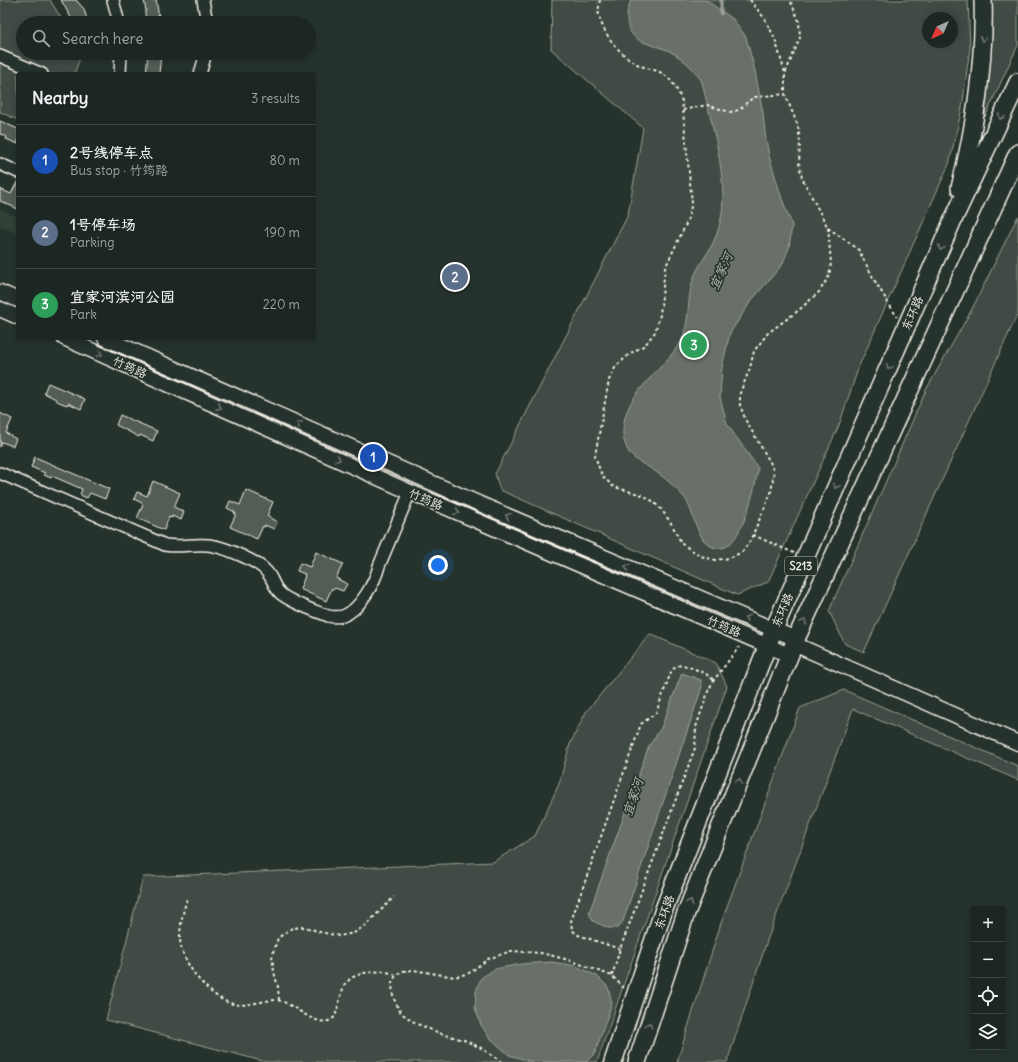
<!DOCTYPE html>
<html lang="en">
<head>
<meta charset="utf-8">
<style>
	:root { --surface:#1c2622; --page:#29322f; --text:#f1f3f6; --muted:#a0a5a5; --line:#3a4340; --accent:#d93025 }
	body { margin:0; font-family:Delius,"LXGW WenKai TC",sans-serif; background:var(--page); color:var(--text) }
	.controls { position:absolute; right:12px; bottom:12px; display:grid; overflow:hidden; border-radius:4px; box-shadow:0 2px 6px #0003 }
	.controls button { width:36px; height:36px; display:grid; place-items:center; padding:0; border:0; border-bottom:1px solid var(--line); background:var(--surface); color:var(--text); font:20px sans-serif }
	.compass { position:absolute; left:922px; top:12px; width:36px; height:36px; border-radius:50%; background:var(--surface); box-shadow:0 2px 6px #0003; rotate:224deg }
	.you { position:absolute; left:438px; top:565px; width:14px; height:14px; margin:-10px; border:3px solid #fff; border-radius:50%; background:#1a73e8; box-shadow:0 0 0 6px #1a73e833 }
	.badge { display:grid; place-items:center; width:26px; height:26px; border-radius:50%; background:var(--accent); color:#fff; font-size:13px; font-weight:700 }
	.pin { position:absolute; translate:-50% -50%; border:2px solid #fff; box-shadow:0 1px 4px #0006 }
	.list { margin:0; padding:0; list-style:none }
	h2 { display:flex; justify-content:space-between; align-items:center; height:52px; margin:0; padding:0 16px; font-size:17px }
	h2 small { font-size:13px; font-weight:400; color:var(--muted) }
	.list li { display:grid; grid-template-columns:26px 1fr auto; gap:12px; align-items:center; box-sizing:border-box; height:72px; padding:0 16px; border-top:1px solid var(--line) }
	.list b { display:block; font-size:15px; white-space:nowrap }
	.list p { margin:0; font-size:13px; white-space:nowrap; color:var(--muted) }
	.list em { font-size:13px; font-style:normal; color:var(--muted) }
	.icon { flex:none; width:22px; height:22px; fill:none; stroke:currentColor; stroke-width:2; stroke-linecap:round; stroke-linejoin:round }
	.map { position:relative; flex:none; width:1018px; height:1062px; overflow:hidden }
	.search { position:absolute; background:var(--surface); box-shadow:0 2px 6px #0003; left:16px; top:16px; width:300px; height:44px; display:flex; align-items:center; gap:10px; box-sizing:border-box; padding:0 14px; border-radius:22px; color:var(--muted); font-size:15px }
	.panel { position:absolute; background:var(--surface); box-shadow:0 2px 6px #0003; left:16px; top:72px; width:300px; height:268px; border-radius:4px }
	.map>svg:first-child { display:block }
</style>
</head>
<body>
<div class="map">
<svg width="1018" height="1062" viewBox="0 0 1018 1062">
	<rect width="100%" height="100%" fill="#26332d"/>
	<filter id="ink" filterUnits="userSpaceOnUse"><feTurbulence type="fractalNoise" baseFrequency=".025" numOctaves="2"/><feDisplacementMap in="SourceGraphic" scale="8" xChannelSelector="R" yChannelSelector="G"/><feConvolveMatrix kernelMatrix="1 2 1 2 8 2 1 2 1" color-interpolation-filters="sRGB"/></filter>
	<g filter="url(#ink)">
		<path fill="#333f39" d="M0,209L18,217V227L16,233L0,226Z"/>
		<path fill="#414b45" stroke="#9a9e96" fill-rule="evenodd" d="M0,0H50L64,23H23V53H78L80,58L74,74H18V120L0,112Z
			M552,0H968L970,47L962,108L949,164L859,366L839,425L768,582L737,595L500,490L495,474L628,215L643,128L551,49ZM928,18H952V42H928Z
			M991,0H1018V45L985,117L992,30Z
			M1018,216V313L864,652L845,644L829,611L926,390L971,311Z
			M650,634L716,663L727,686L597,1062H266L106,1020L143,877L493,862L535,836L559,784L570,744L586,712Z
			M844,690L1018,766V780L853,709L768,938L727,1062H677L721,923L800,708Z"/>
		<path fill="#676f68" stroke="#9fa39b" d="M631,0H706L733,19L746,37L755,71L763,113L765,133L769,156L782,199L792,225L789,248L782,265L751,301L730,333L722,367L720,397L727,424L758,468C756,486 742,545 722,548C696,551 695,510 684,497C675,487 667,479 656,472C648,466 637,462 631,455C627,451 623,439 623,434C622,395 658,375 678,346C691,326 686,301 693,280C698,264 710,252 716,236C723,219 724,199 722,180C720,153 712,125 706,99C704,92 703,82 699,77C692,67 682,58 671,52C652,42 628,46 627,18C626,13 629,6 631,0Z
			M682,673L701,680L702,687L623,921L618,928H608L593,921L589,913L649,746L661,728Z
			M552,962L576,966L597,976L608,987L612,1003L595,1053L586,1062H545L529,1061L509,1055L489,1037L481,1025L475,1008L476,992L481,978L495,969L521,964Z"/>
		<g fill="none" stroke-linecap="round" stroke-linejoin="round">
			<path stroke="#9fa39b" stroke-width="3" d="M721,14V0"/>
		</g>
		<path fill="#525c55" stroke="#f4f1e8" d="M61,0H76L84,9L88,23H74Z
			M144,0H156L160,23H146L145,12L146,11Z
			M148,53H161L159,74H146Z
			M0,121L18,129V144L6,139L7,137L0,134Z
			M18,180V209L0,201V189L11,194Z
			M48,383L85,399L81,409L68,403L67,405L59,402L56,400V399L44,393Z
			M0,413L12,419L6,433L16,439L13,446L2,442L0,447Z
			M120,415L157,431L153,441L140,435L139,437L116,425Z
			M35,457L109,489L105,499L90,493L87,498L80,495L82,489L52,476L51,478L44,475L45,473L31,467Z
			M153,481L180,493L174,507L184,512L181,520L172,516V518L169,517L164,530L137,518L143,505L142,504V503L134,499L137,492L147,496Z
			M246,490L273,502L267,516L277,522L274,529L265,525V527L263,526L257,539L230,527L236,514L234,513L235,512L227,508L230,501L240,505Z
			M316,552L343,564L336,578L347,584L343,591L335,588L334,589L332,588L326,601L300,589L305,576H304L305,574L297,571L300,563L310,567Z"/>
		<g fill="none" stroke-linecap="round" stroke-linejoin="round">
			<g stroke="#f4f1e8" stroke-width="14">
				<path id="minor" d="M113,0L119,23
					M203,0L207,23
					M0,56L42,74
					M120,74L121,53
					M200,74L206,53
					M0,164L18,172
					M0,473L165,545C182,548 198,542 214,546C226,548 259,562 266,571C273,578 273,587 281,594C294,604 313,610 328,616C333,617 338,617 343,616C360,610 375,582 379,566L410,492"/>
			</g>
			<g stroke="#f4f1e8" stroke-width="17">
				<path id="major" d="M0,292L18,300
					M0,309L18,317
					M64,338L410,492L789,655
					M105,338L480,504L796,639
					M794,644L1018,743"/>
			</g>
			<g stroke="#f4f1e8" stroke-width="20">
				<path id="highway" d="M960,188C975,127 985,63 983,0
					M613,1062L664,909L774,629L952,222L1018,82
					M637,1062L686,913L796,639L1018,153"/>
			</g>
			<path stroke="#f4f1e8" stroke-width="2" stroke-dasharray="3 3" stroke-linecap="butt" d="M600,0C599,5 598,11 599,16C605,37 620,55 639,65C645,68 652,69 657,71C671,76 677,89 682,101L692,203L687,222L665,268L660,315L655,332L645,345L631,353L616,366L609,380L595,456L602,476L614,487L642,495L650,499L661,509L671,523L682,544L701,556L714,560L730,558L742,552L750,541L771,493L774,472L770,462L746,421L740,405V393L750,368L754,351L768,333L799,310L819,292L829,276L831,263L828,228L802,178L799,163L800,142L798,126L785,94V74L800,38L799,21L790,0
				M750,0L765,19L775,39L785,73
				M683,110L707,105L730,112L736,111L743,107L748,101L755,97L785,94
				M828,228L858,249L876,283L897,317
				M753,535L794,553
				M187,899C183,912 180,924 180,938C180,962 209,998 233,1004C248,1008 270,997 281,1001C294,1005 314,1025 328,1021C330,1021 333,1018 335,1017L344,985L351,978L363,973L384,971L396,975
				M620,949L578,935L572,930L571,921L641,724L656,713L671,672L676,666L683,665L695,669L706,674L714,680
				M612,976L620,949L695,748L696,727L709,689L714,680L739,647
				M279,1000L278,987L274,972L272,955L278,938L292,928L305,927L320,932L339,936L354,933L366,925L394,897
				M502,1062L481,1048L464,1040L442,1034L417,1024L401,1013L393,997L392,983L396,975L403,971L413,970L455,977L469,973L488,959L511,951L541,953L569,960L612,976L624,988"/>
			<use href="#minor" stroke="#26332d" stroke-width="11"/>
			<use href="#major" stroke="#26332d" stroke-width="14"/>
			<use href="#highway" stroke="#26332d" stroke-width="17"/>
		</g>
		<defs><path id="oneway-chevron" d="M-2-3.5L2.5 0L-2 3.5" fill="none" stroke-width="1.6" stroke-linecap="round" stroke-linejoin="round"/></defs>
		<g stroke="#6e766e">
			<use href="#oneway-chevron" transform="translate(983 39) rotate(95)"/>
			<use href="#oneway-chevron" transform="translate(1001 117) rotate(115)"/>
			<use href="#oneway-chevron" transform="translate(941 248) rotate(114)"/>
			<use href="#oneway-chevron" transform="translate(100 354) rotate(24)"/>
			<use href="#oneway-chevron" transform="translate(889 367) rotate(114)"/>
			<use href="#oneway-chevron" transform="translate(219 407) rotate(24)"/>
			<use href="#oneway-chevron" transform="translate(299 424) rotate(-156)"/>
			<use href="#oneway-chevron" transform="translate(338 459) rotate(24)"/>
			<use href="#oneway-chevron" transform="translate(836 486) rotate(114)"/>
			<use href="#oneway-chevron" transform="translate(457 512) rotate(23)"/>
			<use href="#oneway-chevron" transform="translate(508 516) rotate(-157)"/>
			<use href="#oneway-chevron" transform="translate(627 567) rotate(-157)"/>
			<use href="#oneway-chevron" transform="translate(747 618) rotate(-157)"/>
			<use href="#oneway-chevron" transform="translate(804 622) rotate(-65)"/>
			<use href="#oneway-chevron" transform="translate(739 781) rotate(-68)"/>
			<use href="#oneway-chevron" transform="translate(690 902) rotate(-68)"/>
			<use href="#oneway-chevron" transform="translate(649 1025) rotate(-72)"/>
		</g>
	</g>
	<g text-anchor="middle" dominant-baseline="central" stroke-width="3.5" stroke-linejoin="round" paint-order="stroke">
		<rect fill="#26332d" stroke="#b6b8b0" stroke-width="1" x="785" y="557" width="32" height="18" rx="3"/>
		<g font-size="11" font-weight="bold" fill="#f4f1e8">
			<text x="801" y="566">S213</text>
		</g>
		<g font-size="12" fill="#f4f1e8" stroke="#26332d">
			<text transform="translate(912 313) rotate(-66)">东环路</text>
			<text transform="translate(130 367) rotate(24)">竹筠路</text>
			<text transform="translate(426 499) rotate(23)">竹筠路</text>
			<text transform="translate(782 610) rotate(-67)">东环路</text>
			<text transform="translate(724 626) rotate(23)">竹筠路</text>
			<text transform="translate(664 912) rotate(-70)">东环路</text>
		</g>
		<g font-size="13" font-style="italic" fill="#bcbdb5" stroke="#26332d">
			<text transform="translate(721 271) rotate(-66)">宜家河</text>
			<text transform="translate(633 797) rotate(-71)">宜家河</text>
		</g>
	</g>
</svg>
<div class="controls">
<button>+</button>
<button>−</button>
<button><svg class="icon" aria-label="locate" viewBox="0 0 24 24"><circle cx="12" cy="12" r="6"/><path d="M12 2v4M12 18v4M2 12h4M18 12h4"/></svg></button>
<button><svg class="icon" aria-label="layers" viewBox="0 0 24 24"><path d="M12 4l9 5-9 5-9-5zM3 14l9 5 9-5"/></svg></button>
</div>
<svg class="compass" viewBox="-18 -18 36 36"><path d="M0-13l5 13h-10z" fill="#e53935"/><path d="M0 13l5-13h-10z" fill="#a0a5a5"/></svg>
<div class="you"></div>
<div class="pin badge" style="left:373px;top:457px;background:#1a4fb4">1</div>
<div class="pin badge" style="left:455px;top:277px;background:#5c6f8a">2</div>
<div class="pin badge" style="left:694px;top:345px;background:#2e9e5b">3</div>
<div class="search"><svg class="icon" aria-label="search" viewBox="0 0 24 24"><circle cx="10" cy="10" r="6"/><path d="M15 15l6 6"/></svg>Search here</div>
<section class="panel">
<h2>Nearby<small>3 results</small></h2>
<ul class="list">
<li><span class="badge" style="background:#1a4fb4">1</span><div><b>2号线停车点</b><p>Bus stop · 竹筠路</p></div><em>80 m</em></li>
<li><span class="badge" style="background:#5c6f8a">2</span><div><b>1号停车场</b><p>Parking</p></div><em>190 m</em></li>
<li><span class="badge" style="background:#2e9e5b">3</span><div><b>宜家河滨河公园</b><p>Park</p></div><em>220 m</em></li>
</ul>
</section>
</div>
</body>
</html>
